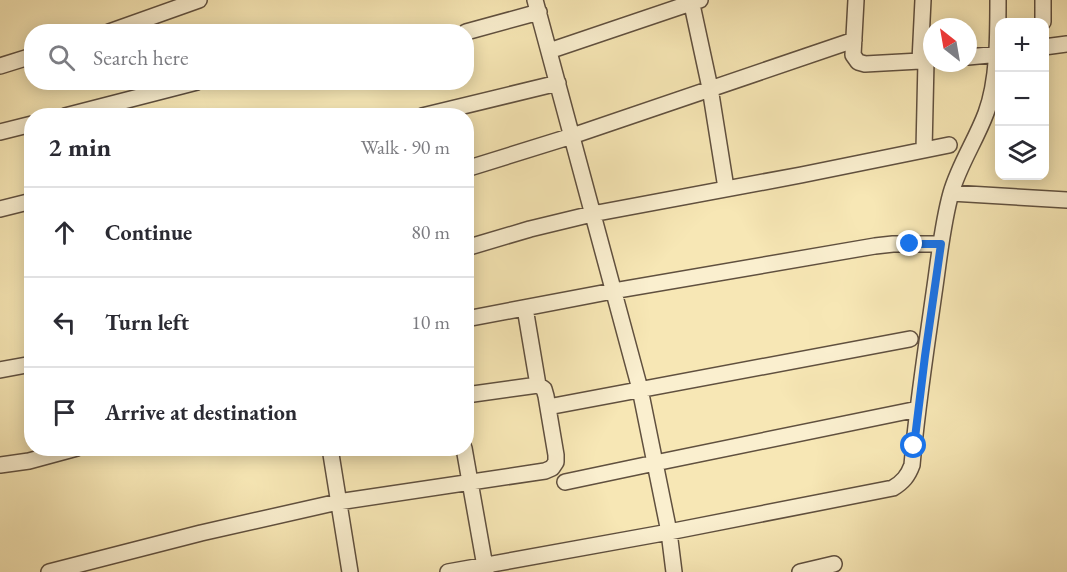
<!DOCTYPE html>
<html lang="en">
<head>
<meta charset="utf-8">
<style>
	:root { --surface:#fff; --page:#f2f2f3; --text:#2b2b33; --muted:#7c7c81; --line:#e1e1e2 }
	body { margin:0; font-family:"EB Garamond",serif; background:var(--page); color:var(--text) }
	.controls { position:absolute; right:18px; top:18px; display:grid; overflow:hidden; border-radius:12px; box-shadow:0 3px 15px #0003 }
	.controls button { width:54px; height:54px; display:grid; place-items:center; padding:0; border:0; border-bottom:2px solid var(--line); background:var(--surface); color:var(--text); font:30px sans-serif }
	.compass { position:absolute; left:923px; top:18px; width:54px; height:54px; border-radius:50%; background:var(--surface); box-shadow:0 3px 15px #0003; rotate:329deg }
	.stop { position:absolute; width:18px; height:18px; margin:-14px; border:4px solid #1a73e8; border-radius:50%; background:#fff }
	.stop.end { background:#1a73e8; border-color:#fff; box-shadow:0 2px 6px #0008 }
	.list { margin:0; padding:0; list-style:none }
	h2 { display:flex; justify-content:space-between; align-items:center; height:78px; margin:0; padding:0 24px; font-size:26px }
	h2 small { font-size:20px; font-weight:400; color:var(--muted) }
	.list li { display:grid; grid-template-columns:39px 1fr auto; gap:18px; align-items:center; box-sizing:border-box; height:90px; padding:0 24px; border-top:2px solid var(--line) }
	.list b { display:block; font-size:22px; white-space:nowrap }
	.list em { font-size:20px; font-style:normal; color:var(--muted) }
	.icon { flex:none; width:33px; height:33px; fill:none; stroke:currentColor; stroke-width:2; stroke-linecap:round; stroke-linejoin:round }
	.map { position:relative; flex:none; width:1067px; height:572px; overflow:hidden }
	.search { position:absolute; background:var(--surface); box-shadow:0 3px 15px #0003; left:24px; top:24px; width:450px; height:66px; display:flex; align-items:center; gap:15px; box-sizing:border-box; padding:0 21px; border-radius:24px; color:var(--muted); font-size:22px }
	.panel { position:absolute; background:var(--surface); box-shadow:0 3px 15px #0003; left:24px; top:108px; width:450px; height:348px; border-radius:24px }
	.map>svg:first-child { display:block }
</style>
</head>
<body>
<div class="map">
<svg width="1067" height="572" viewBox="0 0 1067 572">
	<rect width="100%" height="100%" fill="#f7e7b5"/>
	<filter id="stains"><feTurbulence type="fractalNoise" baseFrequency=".00333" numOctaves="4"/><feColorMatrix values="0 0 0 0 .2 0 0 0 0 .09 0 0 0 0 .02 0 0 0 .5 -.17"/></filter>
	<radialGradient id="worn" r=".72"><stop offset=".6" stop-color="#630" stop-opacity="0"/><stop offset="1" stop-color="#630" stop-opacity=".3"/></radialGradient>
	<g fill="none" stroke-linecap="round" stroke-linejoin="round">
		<g stroke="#60503f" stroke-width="18">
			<path id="street" d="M535,0L640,389L655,463L918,409
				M691,0L710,88L726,188
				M856,0L853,55L858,62L865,64L920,61
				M923,0L920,61L929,60
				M1043,22V0
				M109,32L199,0
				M466,32L539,12
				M1044,47L1067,44
				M549,51L700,0
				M968,57L1000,54
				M0,66L32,56
				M65,116L197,82
				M422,116L558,83
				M0,132L32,124
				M924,150L926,61
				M466,169L572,136L854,40
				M951,193L1067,200
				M0,209L32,201
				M466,248L530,229L592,214L801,175L949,145
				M525,308L538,385
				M466,319L613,291L875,246L893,244H941
				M0,370L32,364
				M548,407L910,339
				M330,448L350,572
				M464,448L486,572
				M0,465L29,461L77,448
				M565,482L655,463L669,532L674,572
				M49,572L201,533L338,502L545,471L552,468L556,462V455L546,396L544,389L538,385L466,395
				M448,572L669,532L893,488C903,482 908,476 912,465C917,407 926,350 934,293C939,260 942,225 951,193C959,165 976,140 986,113C998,81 998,35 998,0
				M800,572L834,564"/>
		</g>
		<use href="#street" stroke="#faefcf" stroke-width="15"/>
	</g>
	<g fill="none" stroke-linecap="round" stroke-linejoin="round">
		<path stroke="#1a73e8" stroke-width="8" d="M910,244H941L925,356L914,446"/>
	</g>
	<rect width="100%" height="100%" filter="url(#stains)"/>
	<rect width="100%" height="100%" fill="url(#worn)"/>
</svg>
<div class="controls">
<button>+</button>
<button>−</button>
<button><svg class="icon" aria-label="layers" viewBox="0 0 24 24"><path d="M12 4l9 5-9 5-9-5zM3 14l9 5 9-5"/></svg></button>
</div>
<svg class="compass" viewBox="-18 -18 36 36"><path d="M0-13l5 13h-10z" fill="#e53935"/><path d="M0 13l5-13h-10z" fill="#7c7c81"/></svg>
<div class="stop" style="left:914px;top:446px"></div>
<div class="stop end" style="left:910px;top:244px"></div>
<div class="search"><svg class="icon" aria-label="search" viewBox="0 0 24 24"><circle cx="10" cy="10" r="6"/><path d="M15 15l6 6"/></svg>Search here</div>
<section class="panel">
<h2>2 min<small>Walk · 90 m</small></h2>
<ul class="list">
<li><svg class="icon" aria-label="ahead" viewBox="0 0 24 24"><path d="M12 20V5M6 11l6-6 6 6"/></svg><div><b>Continue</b></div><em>80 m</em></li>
<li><svg class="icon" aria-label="left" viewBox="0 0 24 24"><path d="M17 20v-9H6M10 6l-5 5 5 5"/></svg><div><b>Turn left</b></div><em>10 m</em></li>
<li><svg class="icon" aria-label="arrive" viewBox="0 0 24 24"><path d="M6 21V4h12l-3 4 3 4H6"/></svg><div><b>Arrive at destination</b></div></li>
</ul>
</section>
</div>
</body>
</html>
